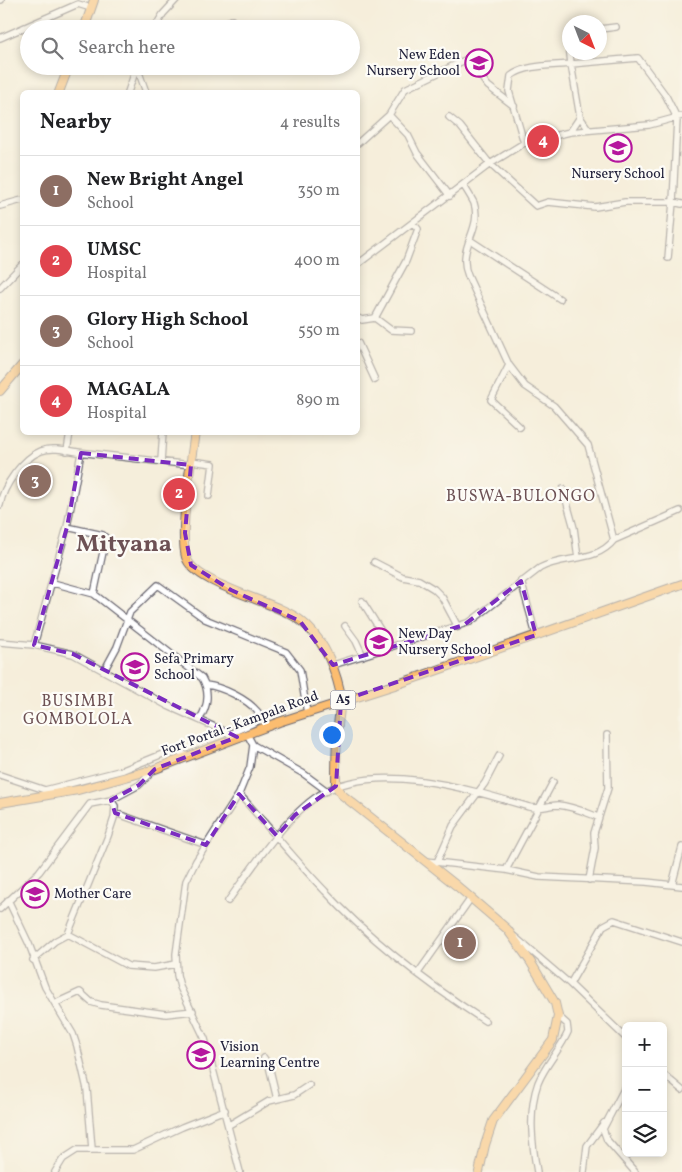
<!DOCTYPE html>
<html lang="en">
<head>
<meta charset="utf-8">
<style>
	:root { --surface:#fff; --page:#f2f2f2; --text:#202124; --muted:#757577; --line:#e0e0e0; --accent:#ea580c }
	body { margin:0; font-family:Vollkorn,serif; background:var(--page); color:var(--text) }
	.controls { position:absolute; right:15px; bottom:15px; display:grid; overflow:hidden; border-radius:8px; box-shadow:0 2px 8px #0003 }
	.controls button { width:45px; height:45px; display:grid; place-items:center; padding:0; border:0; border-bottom:1px solid var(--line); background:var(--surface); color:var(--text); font:25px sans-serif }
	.compass { position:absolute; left:562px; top:15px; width:45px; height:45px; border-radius:50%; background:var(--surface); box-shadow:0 2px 8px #0003; rotate:138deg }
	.you { position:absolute; left:331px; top:734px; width:18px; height:18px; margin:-12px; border:4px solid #fff; border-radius:50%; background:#1a73e8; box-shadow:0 0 0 8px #1a73e833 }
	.badge { display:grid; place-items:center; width:32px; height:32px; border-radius:50%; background:var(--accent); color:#fff; font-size:16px; font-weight:700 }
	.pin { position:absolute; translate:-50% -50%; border:2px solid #fff; box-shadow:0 1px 5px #0006 }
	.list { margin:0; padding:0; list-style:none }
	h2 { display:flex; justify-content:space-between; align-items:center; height:65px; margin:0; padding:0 20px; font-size:21px }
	h2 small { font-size:16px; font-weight:400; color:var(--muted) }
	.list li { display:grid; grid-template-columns:32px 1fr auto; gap:15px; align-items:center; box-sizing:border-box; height:70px; padding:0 20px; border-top:1px solid var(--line) }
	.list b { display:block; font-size:19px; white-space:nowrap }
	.list p { margin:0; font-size:16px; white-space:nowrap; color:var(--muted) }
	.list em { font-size:16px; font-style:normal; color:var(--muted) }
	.icon { flex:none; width:28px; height:28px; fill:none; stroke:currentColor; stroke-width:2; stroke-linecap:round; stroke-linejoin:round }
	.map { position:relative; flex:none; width:682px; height:1172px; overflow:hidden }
	.search { position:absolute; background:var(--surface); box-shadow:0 2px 8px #0003; left:20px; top:20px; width:340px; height:55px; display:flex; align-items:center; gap:12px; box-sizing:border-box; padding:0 18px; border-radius:28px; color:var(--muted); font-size:19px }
	.panel { position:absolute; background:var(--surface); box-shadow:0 2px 8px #0003; left:20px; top:90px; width:340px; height:345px; border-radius:8px }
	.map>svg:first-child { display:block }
</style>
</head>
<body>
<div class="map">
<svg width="682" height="1172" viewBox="0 0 682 1172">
	<rect width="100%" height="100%" fill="#fdfcf7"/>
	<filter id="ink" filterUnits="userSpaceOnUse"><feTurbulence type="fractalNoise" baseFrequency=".02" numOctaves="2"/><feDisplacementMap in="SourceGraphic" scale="10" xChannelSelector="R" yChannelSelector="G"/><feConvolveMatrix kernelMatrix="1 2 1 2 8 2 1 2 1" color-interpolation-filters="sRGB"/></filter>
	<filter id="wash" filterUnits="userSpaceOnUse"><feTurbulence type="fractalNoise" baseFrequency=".0096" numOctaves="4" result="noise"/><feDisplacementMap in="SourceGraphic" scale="20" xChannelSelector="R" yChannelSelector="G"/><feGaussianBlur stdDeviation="1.12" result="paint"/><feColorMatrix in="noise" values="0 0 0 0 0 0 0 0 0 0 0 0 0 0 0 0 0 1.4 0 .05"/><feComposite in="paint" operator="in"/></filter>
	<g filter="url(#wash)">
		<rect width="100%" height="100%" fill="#f5eedb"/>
	</g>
	<g filter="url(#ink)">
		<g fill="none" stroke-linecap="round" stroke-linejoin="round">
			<g stroke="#6c6973" stroke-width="8">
				<path id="minor" d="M0,0H1
					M154,29L163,14L176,0
					M207,29L232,20
					M600,29L616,27
					M0,38L78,4L91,8
					M137,67L146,92
					M128,92L137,66
					M449,117L460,126L490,164L536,206L548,202L595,207L625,202H673L668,258
					M589,130L580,117L571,64L638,58L666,96L677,118L673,202L682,204
					M570,132L580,117
					M358,143L389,115
					M524,143L509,91L511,76C526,64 553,66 571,64L568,36L570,34
					M450,196L417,153L408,135L389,115L405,89L467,59L488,86L514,106
					M0,206L22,200
					M470,240L560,299
					M358,264L490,164L524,143L570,132L649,125L682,116
					M0,288L22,265
					M358,318L362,320L375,318L391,330L411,331
					M375,318L406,261L418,229L413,223
					M358,343L375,380
					M509,365L491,400L520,427
					M67,451L70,432
					M161,461L163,432
					M191,461L213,464L209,496
					M563,489L574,528L578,558
					M0,505C3,486 23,458 41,451C54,446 73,452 87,453C122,457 156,461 191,465
					M67,527L103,535L106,538L94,594
					M614,540L680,511
					M374,562L403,577L419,580L434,589L442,597L458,627
					M521,581L536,635
					M53,583L94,594L202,678C210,692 208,707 199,720
					M362,601L391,647
					M345,626L356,641L363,656
					M0,642L34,645L73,654L168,706L237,737
					M34,645L67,527L81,453
					M333,665L470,622L540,568C564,555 596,563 614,540L588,445L554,406L525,386L509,365L468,276C456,247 483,230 474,203C471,197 467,191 464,186
					M104,671L117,647L130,612L158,585L205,619L286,652L300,670L307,713
					M206,685C223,687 247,699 258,712L256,722L229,734
					M247,734L253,745L304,774L327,791
					M0,775L45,790L123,770L170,751H178L187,756
					M239,794C268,826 295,860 325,891C371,941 428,984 485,1021
					M115,813L206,845
					M426,861L506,870L539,877L646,882L682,886
					M437,862L453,826L485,783L499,756
					M506,870L553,782
					M589,880L595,848L594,833L608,788L607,735
					M672,885L682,847
					M8,900L29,944L45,987L73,1034L77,1046L87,1089L92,1149
					M228,901C252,868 285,817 319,795C376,760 469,789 529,807C539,810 548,805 558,805C572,806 585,812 598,817
					M0,909L39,872L90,804L111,800
					M68,934L108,836L114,818L115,806L111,800L139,785L155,769
					M515,937L570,984L626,1038
					M33,960L55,941L68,934L128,966L154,968L176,964
					M418,973L471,898
					M570,984L603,926L614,920L682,942
					M56,1003L80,992L91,1002L101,1005L166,1014L193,1011
					M264,1058L269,1066L277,1099
					M663,1074L682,1090
					M626,1085L603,1129L607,1140L635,1172
					M229,1125L269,1101L294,1095L309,1085
					M55,1172L63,1159L77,1150H133L182,1127L225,1110
					M240,1172L205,1039L180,987L177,975L176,954L186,881L196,861L239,794L250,767L253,745
					M537,1172C532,1144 528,1111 538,1083C545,1065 560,1050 568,1032L567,1024L558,1016
					M584,1172L587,1146L604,1123"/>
			</g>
			<g stroke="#6c6973" stroke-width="10">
				<path id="major" d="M84,29L94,0
					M59,92L69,66
					M0,391L22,365
					M195,432C191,462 179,531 186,557C194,585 276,601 300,620C322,637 334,665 340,691C342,703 339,714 338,725C336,745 336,766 336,786L341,794L457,886L507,929L530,961L555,1003L558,1016L553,1040L493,1121L485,1145L479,1172
					M0,803L78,790L155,769L279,722L401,683L682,584"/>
			</g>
			<use href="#minor" stroke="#fff" stroke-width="5.5"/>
			<use href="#major" stroke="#fcbd6f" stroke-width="8"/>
		</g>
	</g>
	<path d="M0 0H682V1172H0ZM81,453L191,465L185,533L191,565L231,590L300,621L333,665L464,625L521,581L536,635L341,701L336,786L295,815L277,836L239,794L206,845L115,813L111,800L139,785L155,769L237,737L73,654L34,645L67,527Z" fill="#f5eedb" fill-opacity=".55" fill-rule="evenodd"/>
	<path fill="none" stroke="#7b2cbf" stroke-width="4" stroke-dasharray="10 6" stroke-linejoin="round" d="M81,453L191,465L185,533L191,565L231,590L300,621L333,665L464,625L521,581L536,635L341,701L336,786L295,815L277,836L239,794L206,845L115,813L111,800L139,785L155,769L237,737L73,654L34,645L67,527Z"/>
	<defs>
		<g id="school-ring" transform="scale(1.4375)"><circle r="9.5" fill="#fdfcf7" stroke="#b5179e" stroke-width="1.5"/><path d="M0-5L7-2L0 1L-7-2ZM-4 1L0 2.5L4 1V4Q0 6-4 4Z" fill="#b5179e"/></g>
	</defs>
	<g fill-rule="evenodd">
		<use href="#school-ring" x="479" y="63"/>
		<use href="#school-ring" x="618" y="148"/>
		<use href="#school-ring" x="379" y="642"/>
		<use href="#school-ring" x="135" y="667"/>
		<use href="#school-ring" x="35" y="894"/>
		<use href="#school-ring" x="201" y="1055"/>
	</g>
	<g text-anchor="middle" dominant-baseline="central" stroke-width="4.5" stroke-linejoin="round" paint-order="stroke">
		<rect fill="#fdfcf7" stroke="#646373" stroke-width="1" x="330.5" y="690.5" width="25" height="19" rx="4"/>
		<g font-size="12" font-weight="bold" fill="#22223b">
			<text x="343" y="700">A5</text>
		</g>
		<g font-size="14" fill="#22223b" stroke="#fdfcf7" text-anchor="start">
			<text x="460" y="55" text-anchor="end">New Eden<tspan x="460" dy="16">Nursery School</tspan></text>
			<text x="618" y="174" text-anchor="middle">Nursery School</text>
			<text x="398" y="634">New Day<tspan x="398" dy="16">Nursery School</tspan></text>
			<text x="154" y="659">Sefa Primary<tspan x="154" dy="16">School</tspan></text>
			<text x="54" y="894">Mother Care</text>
			<text x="220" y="1047">Vision<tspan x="220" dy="16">Learning Centre</tspan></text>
		</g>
		<g font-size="14" fill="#22223b" stroke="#fdfcf7">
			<text transform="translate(240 724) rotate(-20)">Fort Portal - Kampala Road</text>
		</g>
		<g font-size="16" letter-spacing="1" fill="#6d5154" stroke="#fdfcf7">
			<text x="521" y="497">BUSWA-BULONGO</text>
			<text x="78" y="702">BUSIMBI<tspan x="78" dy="18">GOMBOLOLA</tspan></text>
		</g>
		<g font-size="24" font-weight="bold" fill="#6d5154" stroke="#fdfcf7">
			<text x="124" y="545">Mityana</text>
		</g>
	</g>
</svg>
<div class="controls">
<button>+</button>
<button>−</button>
<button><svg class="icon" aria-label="layers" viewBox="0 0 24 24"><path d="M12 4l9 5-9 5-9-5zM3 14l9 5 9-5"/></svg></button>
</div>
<svg class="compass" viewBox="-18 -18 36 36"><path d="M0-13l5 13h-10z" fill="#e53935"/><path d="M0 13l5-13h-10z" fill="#757577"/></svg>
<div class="you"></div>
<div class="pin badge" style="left:460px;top:943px;background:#8d6e63">1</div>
<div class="pin badge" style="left:179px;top:494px;background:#e0444e">2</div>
<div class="pin badge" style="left:35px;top:481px;background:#8d6e63">3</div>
<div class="pin badge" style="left:543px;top:141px;background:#e0444e">4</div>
<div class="search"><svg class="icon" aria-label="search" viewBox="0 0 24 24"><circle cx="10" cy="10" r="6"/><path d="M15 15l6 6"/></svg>Search here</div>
<section class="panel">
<h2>Nearby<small>4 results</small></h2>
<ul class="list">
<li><span class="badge" style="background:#8d6e63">1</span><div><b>New Bright Angel</b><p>School</p></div><em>350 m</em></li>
<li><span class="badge" style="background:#e0444e">2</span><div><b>UMSC</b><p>Hospital</p></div><em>400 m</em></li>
<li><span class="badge" style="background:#8d6e63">3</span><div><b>Glory High School</b><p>School</p></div><em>550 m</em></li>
<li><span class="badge" style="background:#e0444e">4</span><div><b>MAGALA</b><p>Hospital</p></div><em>890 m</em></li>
</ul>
</section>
</div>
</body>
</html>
